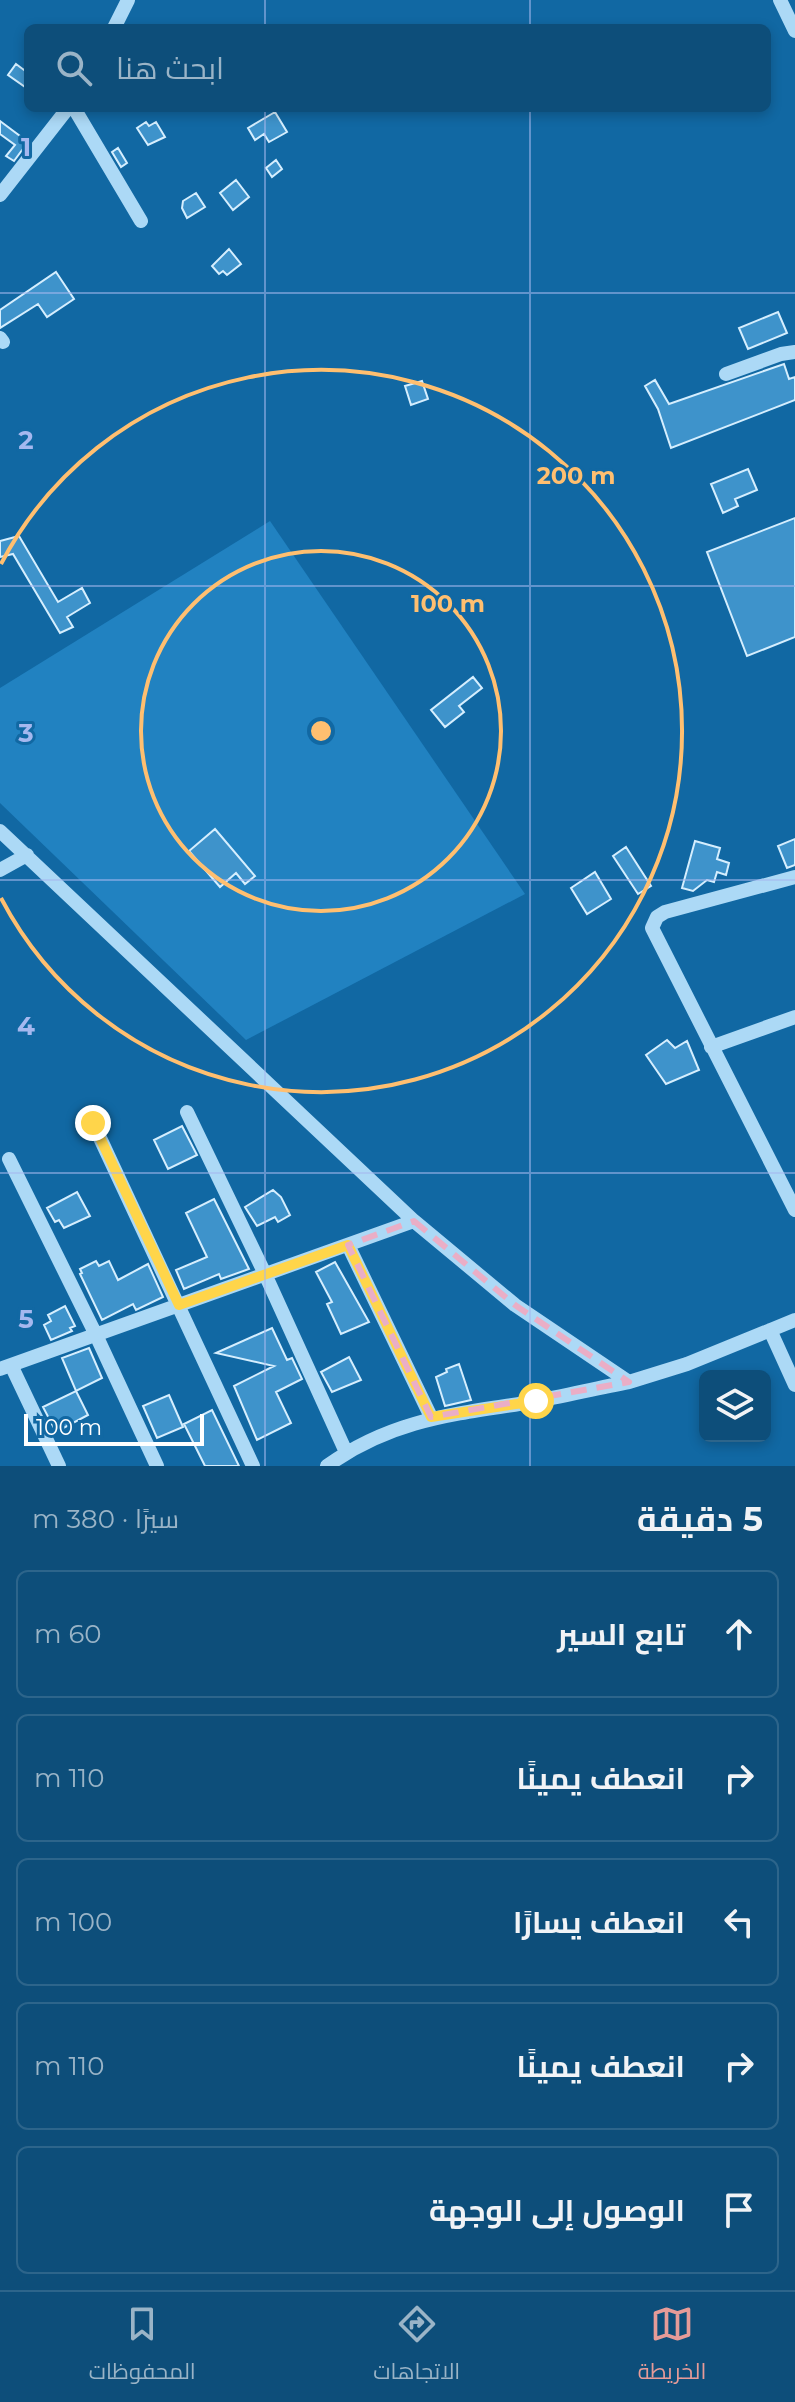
<!DOCTYPE html>
<html lang="ar">
<head>
<meta charset="utf-8">
<style>
	:root { --surface:#0d4e7a; --page:#16557f; --text:#f1f3f6; --muted:#9ab4c7; --line:#2d658b; --accent:#e69b98 }
	body { margin:0; font-family:Montserrat,Cairo,sans-serif; background:var(--page); color:var(--text); direction:rtl }
	.controls { position:absolute; right:24px; bottom:24px; display:grid; overflow:hidden; border-radius:12px; box-shadow:0 4px 12px #0003 }
	.controls button { width:72px; height:72px; display:grid; place-items:center; padding:0; border:0; border-bottom:2px solid var(--line); background:var(--surface); color:var(--text); font:40px sans-serif }
	.scale { position:absolute; left:24px; bottom:20px; width:180px; box-sizing:border-box; padding-left:8px; border:4px solid #fff; border-top:0; font-size:22px; line-height:28px; white-space:nowrap; color:#fff; -webkit-text-stroke:6px #1168a3; paint-order:stroke }
	.stop { position:absolute; width:24px; height:24px; margin:-18px; border:6px solid #ffd54a; border-radius:50%; background:#fff }
	.stop.end { background:#ffd54a; border-color:#fff; box-shadow:0 2px 8px #0008 }
	.list { margin:0; padding:0; list-style:none }
	h2 { display:flex; justify-content:space-between; align-items:center; height:104px; margin:0; padding:0 32px; font-size:34px }
	h2 small { font-size:26px; font-weight:400; color:var(--muted) }
	.list li { display:grid; grid-template-columns:52px 1fr auto; gap:24px; align-items:center; box-sizing:border-box; height:128px; margin:0 16px 16px; padding:0 16px; border:2px solid var(--line); border-radius:12px }
	.list b { display:block; font-size:30px; white-space:nowrap }
	.list em { font-size:26px; font-style:normal; color:var(--muted) }
	.icon { flex:none; width:44px; height:44px; fill:none; stroke:currentColor; stroke-width:2; stroke-linecap:round; stroke-linejoin:round }
	.map { position:relative; flex:none; width:795px; height:1466px; overflow:hidden; direction:ltr }
	.search { position:absolute; background:var(--surface); box-shadow:0 4px 12px #0003; left:24px; right:24px; top:24px; height:88px; display:flex; align-items:center; gap:20px; box-sizing:border-box; padding:0 28px; border-radius:12px; color:var(--muted); font-size:30px }
	.sheet { height:824px; background:var(--surface) }
	nav { display:flex; justify-content:space-around; align-items:center; box-sizing:border-box; height:112px; border-top:2px solid var(--line); background:var(--surface); font-size:22px; color:var(--muted) }
	nav a { display:grid; justify-items:center; gap:4px }
	nav .on { color:var(--accent) }
	.map>svg:first-child { display:block }
</style>
</head>
<body>
<div class="map">
<svg width="795" height="1466" viewBox="0 0 795 1466">
	<rect width="100%" height="100%" fill="#1168a3"/>
	<path fill="#2182c1" d="M270,521L525,894L246,1040L0,803V688Z"/>
	<path fill="#3e93cb" stroke="#d5eefe" stroke-width="2" d="M16,64L28,73V89L8,75Z
		M275,112L287,132L269,142L264,134L255,140L248,128Z
		M0,121L28,142L14,161L6,156L15,145L0,134Z
		M146,122L149,126L156,122L165,137L148,145L137,128Z
		M118,148L127,163L121,167L112,152Z
		M276,160L282,169L272,177L266,168Z
		M236,180L249,197L233,210L220,193Z
		M196,193L205,207L187,218L182,208L183,201Z
		M229,249L241,264L227,275L223,271L219,274L212,266Z
		M56,272L74,299L47,317L38,304L0,328V310Z
		M778,312L787,333L748,349L739,328Z
		M784,364L789,379L795,377V400L671,448L658,409L645,386L655,380L669,404Z
		M422,381L428,399L411,405L405,386Z
		M748,469L757,490L735,499L738,506L723,513L711,484Z
		M795,518V637L747,656L707,552Z
		M19,536L58,602L82,588L90,603L67,617L73,627L60,633L13,554L0,557V541Z
		M473,677L482,688L459,706L464,712L445,727L431,710Z
		M215,829L255,876L245,884L236,873L220,887L189,851Z
		M795,839V865L787,868L778,846Z
		M695,841L720,848L717,859L729,863L726,875L717,872L714,882L707,880L693,891L682,888Z
		M626,847L651,886L638,894L613,856Z
		M595,872L611,899L587,914L571,888Z
		M667,1040L675,1048L687,1041L699,1070L666,1084L646,1055Z
		M182,1126L197,1155L168,1169L154,1140Z
		M273,1190L281,1197L290,1215L278,1222L275,1217L257,1226L245,1207Z
		M77,1192L90,1216L64,1228L59,1220L55,1222L47,1208Z
		M214,1199L249,1269L221,1279L219,1274L184,1289L176,1270L207,1257L186,1213Z
		M96,1261L99,1266L109,1261L118,1280L148,1264L163,1297L136,1310L133,1304L102,1320L80,1274L82,1273L80,1269Z
		M335,1262L369,1322L341,1334L327,1304L332,1302L316,1272Z
		M65,1306L75,1326L70,1328L72,1331L51,1340L44,1325L51,1321L48,1315Z
		M272,1328L287,1360L292,1358L302,1379L276,1392L291,1423L257,1440L234,1386L274,1366L216,1353Z
		M89,1348L102,1378L76,1391L62,1358Z
		M349,1357L361,1380L332,1392L321,1372Z
		M459,1364L471,1400L445,1406L436,1377L447,1372L446,1369Z
		M76,1391L88,1415L56,1432L43,1407Z
		M169,1395L183,1427L157,1438L143,1406Z
		M212,1410L239,1466H205L184,1424Z"/>
	<g fill="none" stroke-linecap="round" stroke-linejoin="round">
		<path stroke="#acd9f6" stroke-width="14" d="M780,0L795,31
			M114,28L128,0
			M74,108L141,221
			M0,195L68,108
			M0,338L3,342
			M726,374L781,354L795,352
			M0,831L414,1221L515,1305L629,1382L687,1364L795,1320
			M0,870L27,855
			M795,877L665,912L657,917L652,928L795,1210
			M711,1047L795,1017
			M187,1112L265,1274L346,1452
			M93,1123L253,1466
			M9,1159L96,1335L157,1466
			M348,1245L431,1417
			M770,1330L795,1385
			M11,1365L59,1466
			M0,1369L414,1221
			M327,1466C392,1419 456,1414 532,1402C565,1396 597,1388 629,1382"/>
	</g>
	<g fill="none" stroke-linecap="round" stroke-linejoin="round">
		<path stroke="#ffd54a" stroke-width="10" d="M93,1123L179,1305L348,1245L431,1417L536,1401"/>
	</g>
	<path fill="none" stroke="#eaaec6" stroke-width="6" stroke-dasharray="16 10" stroke-linejoin="round" d="M414,1221L515,1305L629,1382L431,1417L348,1245Z"/>
	<path fill="none" stroke="#a5b8ef" stroke-width="2" stroke-opacity="0.55" d="M265,0V28M530,0V28M265,108V1466M530,108V1466M0,293H795M0,586H795M0,880H795M0,1173H795"/>
	<g fill="none" stroke="#ffbf70" stroke-width="4">
		<circle cx="321" cy="731" r="180"/>
		<path d="M1 564A361 361 0 1 1 1 898"/>
	</g>
	<g font-size="26" text-anchor="middle" font-weight="bold" fill="#a5b8ef" stroke="#1168a3" stroke-width="6" stroke-linejoin="round" paint-order="stroke">
		<text x="26" y="156">1</text>
		<text x="26" y="449">2</text>
		<text x="26" y="742">3</text>
		<text x="26" y="1035">4</text>
		<text x="26" y="1328">5</text>
	</g>
	<circle cx="321" cy="731" r="12" fill="#ffbf70" stroke="#1168a3" stroke-width="4"/>
	<g font-size="24" text-anchor="middle" font-weight="bold" fill="#ffbf70" stroke="#1168a3" stroke-width="6" stroke-linejoin="round" paint-order="stroke">
		<text x="576" y="484">200 m</text>
		<text x="448" y="612">100 m</text>
	</g>
</svg>
<div class="controls">
<button><svg class="icon" aria-label="layers" viewBox="0 0 24 24"><path d="M12 4l9 5-9 5-9-5zM3 14l9 5 9-5"/></svg></button>
</div>
<div class="scale">100 m</div>
<div class="stop" style="left:536px;top:1401px"></div>
<div class="stop end" style="left:93px;top:1123px"></div>
<div class="search"><svg class="icon" aria-label="search" viewBox="0 0 24 24"><circle cx="10" cy="10" r="6"/><path d="M15 15l6 6"/></svg>ابحث هنا</div>
</div>
<section class="sheet">
<h2>5 دقيقة<small>سيرًا · 380 m</small></h2>
<ul class="list">
<li><svg class="icon" aria-label="ahead" viewBox="0 0 24 24"><path d="M12 20V5M6 11l6-6 6 6"/></svg><div><b>تابع السير</b></div><em>60 m</em></li>
<li><svg class="icon" aria-label="right" viewBox="0 0 24 24"><path d="M7 20v-9h11M14 6l5 5-5 5"/></svg><div><b>انعطف يمينًا</b></div><em>110 m</em></li>
<li><svg class="icon" aria-label="left" viewBox="0 0 24 24"><path d="M17 20v-9H6M10 6l-5 5 5 5"/></svg><div><b>انعطف يسارًا</b></div><em>100 m</em></li>
<li><svg class="icon" aria-label="right" viewBox="0 0 24 24"><path d="M7 20v-9h11M14 6l5 5-5 5"/></svg><div><b>انعطف يمينًا</b></div><em>110 m</em></li>
<li><svg class="icon" aria-label="arrive" viewBox="0 0 24 24"><path d="M6 21V4h12l-3 4 3 4H6"/></svg><div><b>الوصول إلى الوجهة</b></div></li>
</ul>
</section>
<nav>
<a class="on"><svg class="icon" aria-label="map" viewBox="0 0 24 24"><path d="M3 6l6-2 6 2 6-2v14l-6 2-6-2-6 2zM9 4v14M15 6v14"/></svg>الخريطة</a>
<a><svg class="icon" aria-label="directions" viewBox="0 0 24 24"><path d="M12 3l9 9-9 9-9-9zM9 14v-3h6M13 9l2 2-2 2"/></svg>الاتجاهات</a>
<a><svg class="icon" aria-label="saved" viewBox="0 0 24 24"><path d="M7 4h10v16l-5-4-5 4z"/></svg>المحفوظات</a>
</nav>
</body>
</html>
